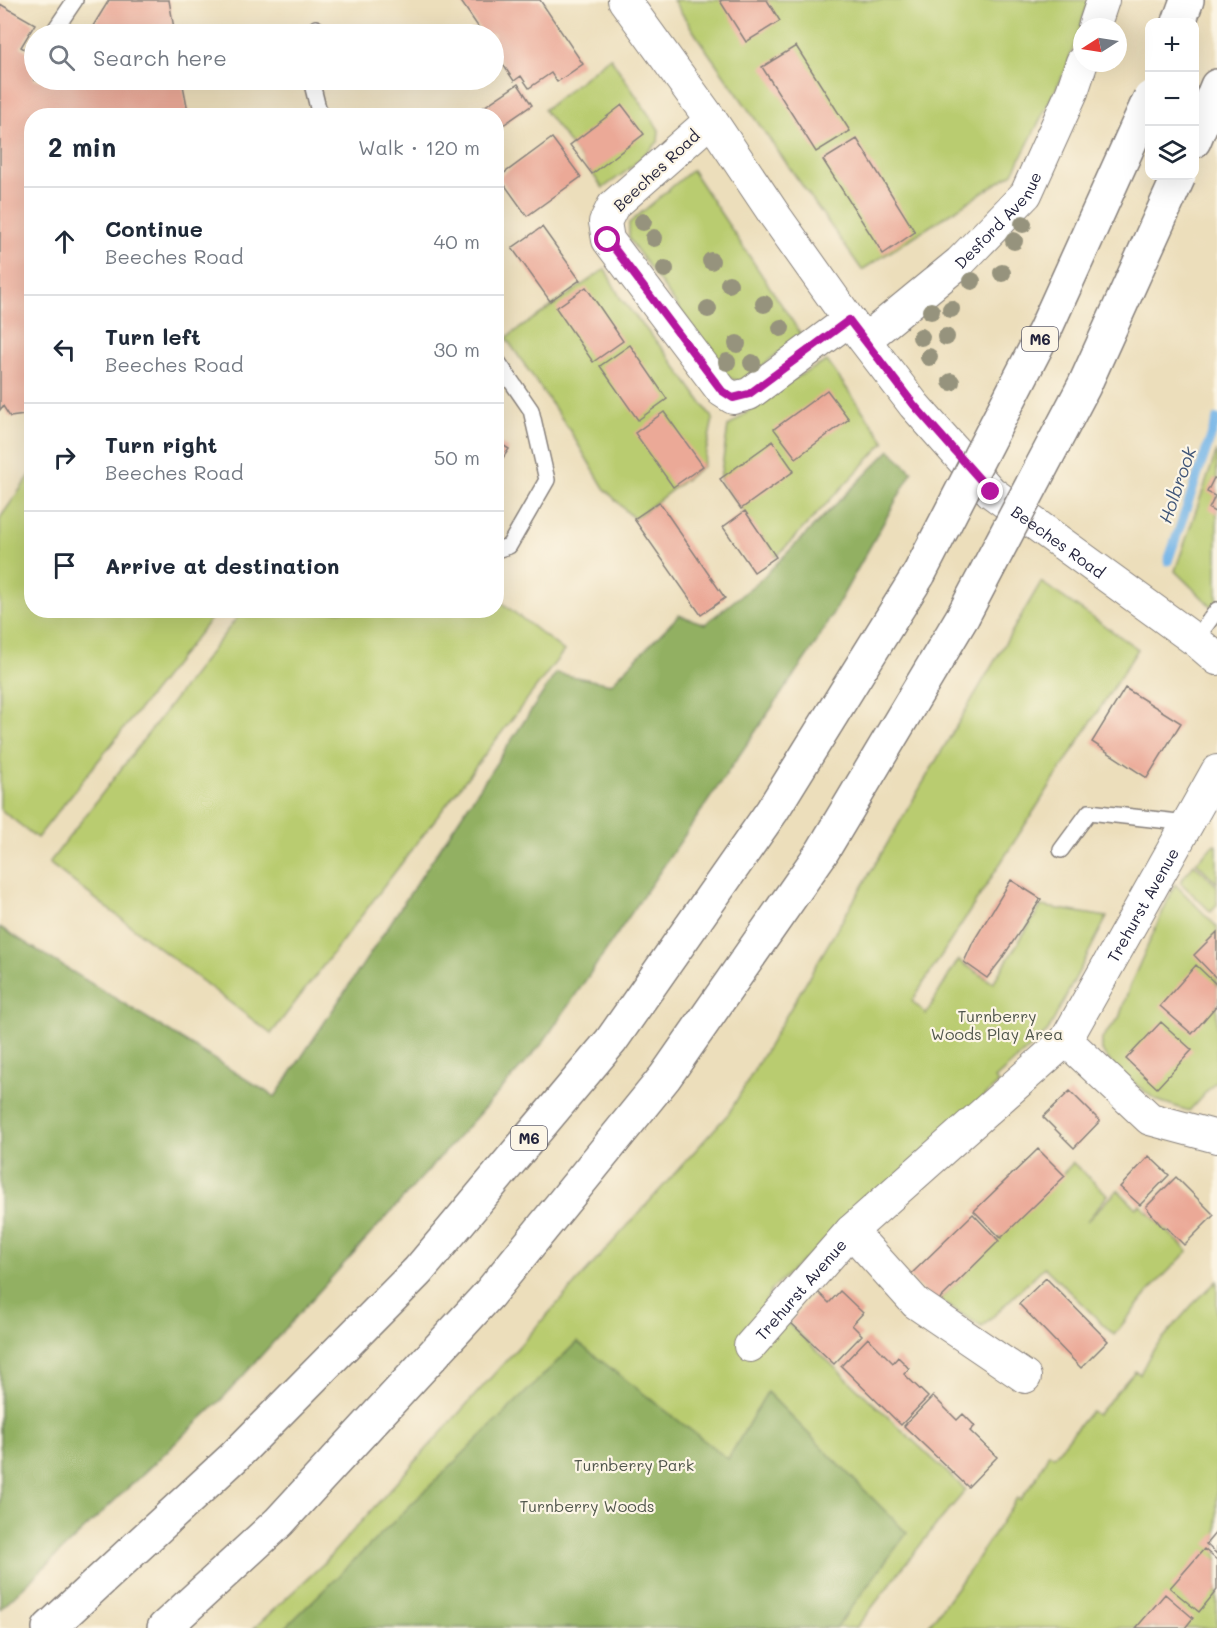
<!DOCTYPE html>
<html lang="en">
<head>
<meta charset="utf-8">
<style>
	:root { --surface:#fff; --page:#f2f2f3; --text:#1f2937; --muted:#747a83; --line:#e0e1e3 }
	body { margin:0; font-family:Mali,sans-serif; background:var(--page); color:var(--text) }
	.controls { position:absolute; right:18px; top:18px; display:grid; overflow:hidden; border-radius:12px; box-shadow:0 6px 24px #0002 }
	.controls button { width:54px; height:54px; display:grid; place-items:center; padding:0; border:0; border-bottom:2px solid var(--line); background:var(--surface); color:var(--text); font:30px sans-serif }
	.compass { position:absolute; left:1073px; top:18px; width:54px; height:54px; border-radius:50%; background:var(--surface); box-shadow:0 6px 24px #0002; rotate:258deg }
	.stop { position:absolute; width:18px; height:18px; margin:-14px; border:4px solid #b5179e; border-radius:50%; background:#fff }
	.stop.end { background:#b5179e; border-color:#fff; box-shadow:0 2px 6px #0008 }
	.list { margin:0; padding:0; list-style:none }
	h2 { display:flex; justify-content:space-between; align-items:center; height:78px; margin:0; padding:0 24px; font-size:26px }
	h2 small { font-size:20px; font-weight:400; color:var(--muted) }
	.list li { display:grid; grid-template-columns:39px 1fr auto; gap:18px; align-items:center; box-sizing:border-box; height:108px; padding:0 24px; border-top:2px solid var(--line) }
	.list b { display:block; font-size:22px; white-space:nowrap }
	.list p { margin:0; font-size:20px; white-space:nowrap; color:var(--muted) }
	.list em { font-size:20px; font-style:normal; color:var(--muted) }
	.icon { flex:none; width:33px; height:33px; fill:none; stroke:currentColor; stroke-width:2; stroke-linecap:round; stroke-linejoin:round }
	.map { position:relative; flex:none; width:1217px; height:1628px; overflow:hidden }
	.search { position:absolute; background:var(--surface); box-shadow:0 6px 24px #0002; left:24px; top:24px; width:480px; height:66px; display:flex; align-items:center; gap:15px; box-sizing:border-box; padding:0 21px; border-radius:33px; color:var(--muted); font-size:22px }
	.panel { position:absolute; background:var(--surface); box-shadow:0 6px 24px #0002; left:24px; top:108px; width:480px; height:510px; border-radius:24px }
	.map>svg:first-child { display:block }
</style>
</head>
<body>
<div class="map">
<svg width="1217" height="1628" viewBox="0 0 1217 1628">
	<rect width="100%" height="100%" fill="#fcf5e5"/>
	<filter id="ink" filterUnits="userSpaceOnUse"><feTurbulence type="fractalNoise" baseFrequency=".0167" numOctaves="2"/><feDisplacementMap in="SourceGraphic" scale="12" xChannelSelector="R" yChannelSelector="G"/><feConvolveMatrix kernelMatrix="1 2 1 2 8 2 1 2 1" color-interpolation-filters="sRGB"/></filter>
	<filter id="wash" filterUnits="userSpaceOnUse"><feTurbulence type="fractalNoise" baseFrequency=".008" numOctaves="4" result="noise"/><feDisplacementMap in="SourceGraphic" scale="24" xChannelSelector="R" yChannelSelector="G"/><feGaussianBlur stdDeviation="1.35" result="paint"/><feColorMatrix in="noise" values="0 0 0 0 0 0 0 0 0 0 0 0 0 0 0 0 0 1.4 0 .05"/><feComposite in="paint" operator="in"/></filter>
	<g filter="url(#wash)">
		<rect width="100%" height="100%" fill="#ecdebb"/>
		<path fill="#b9cc70" stroke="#6e7756" stroke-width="1.5" d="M673,0H1089L1067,67L1013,173L862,270L700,41Z
			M610,57L659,130L658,142L628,170L603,188L544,110Z
			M692,170L801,334L743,382L729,378L629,239V223Z
			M605,269L621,299L669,357L713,419L703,466L634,519L604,488L569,429L506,338Z
			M827,361L885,442L776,557L720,479L728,427L782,385Z
			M1217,450V612L1175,571Z
			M31,474L32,610L217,611L37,838L0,809V518Z
			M1041,582L1138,649L912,1001L926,1014L958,960L993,983L1041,906L1107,917L1048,1031L995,1079L999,1083L772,1289L746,1342L782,1318L966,1490L932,1530L856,1628H254L323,1564L729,1113Z
			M497,599L564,651L271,1034L49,863L242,611L496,610Z
			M1215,844L1217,847V883L1196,862Z
			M1194,864L1217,886V905L1211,912L1180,882Z
			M1175,884L1217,927V1080L1189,1111L1156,1100L1115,1068L1102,1051V1038L1119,1018L1129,988Z
			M1073,1163L1108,1195L1087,1221L1118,1190L1136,1208L1140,1205L1188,1251L1148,1292L1114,1335L1044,1267L982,1327L939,1300Z
			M1217,1281V1628H927L971,1568L1017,1498L1020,1500L1035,1480L1049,1453L1054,1456L1091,1411L1097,1415L1135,1371L1140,1374L1152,1351L1192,1305Z"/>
		<path fill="#92b062" stroke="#5a694e" stroke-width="1.5" d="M890,450L912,472L816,643L542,1044L223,1398L0,1609V927L275,1097L556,673L611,684L679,615L705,624L759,581Z
			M577,1342L728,1459L767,1392L907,1533L836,1628H285Z"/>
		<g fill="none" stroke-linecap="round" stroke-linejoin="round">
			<path stroke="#74b5e8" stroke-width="9" d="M1168,561L1217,419"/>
		</g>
		<g id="blocks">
			<path fill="#eba997" d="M109,0H169L175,34H88Z
				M460,0H540L583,64L557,82L551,73L529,88L521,76L514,81L494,51V34H483Z
				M722,0H767L780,21L746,42L720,1Z
				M0,4L35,24L21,47L34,55V80H182L189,116H32V414L10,417L3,406L0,410Z
				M796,46L850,131L816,152L762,67Z
				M518,84L532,105L496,130V116H477L475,113Z
				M622,105L644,134L592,174L570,145Z
				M552,138L581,177L527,216L499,177Z
				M857,139L915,232L883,254L823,160Z
				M542,227L580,280L550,301L512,248Z
				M586,287L623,341L593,362L556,308Z
				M630,345L667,399L638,420L600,366Z
				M827,390L849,419L796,458L774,429Z
				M664,412L703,466L673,487L635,433Z
				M496,441L509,449L496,468Z
				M773,441L794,471L741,509L720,479Z
				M1214,478L1217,479V513L1209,509L1215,496L1207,492Z
				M659,502L725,598L701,615L634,519Z
				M745,511L776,557L754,572L723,527Z
				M1125,688L1181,723L1147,778L1092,742Z
				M1011,880L1041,899L1001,960L987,978L964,962L973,942Z
				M1217,932V979L1194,955Z
				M1196,965L1217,985V1005L1192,1034L1160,1006Z
				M1161,1022L1192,1050L1157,1088L1126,1059Z
				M1070,1091L1100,1121L1074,1148L1043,1117Z
				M1038,1149L1065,1176L1001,1238L974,1211Z
				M1149,1156L1169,1175L1140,1205L1120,1187Z
				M1176,1177L1214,1215L1184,1245L1167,1228L1162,1227L1146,1207Z
				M973,1214L999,1241L936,1303L909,1276Z
				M1046,1278L1108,1341L1081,1368L1019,1304Z
				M840,1291L863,1313L852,1325L862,1335L834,1364L790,1322L818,1292L829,1303Z
				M868,1338L893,1363L898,1357L904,1363L909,1369L904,1374L928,1397L901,1425L841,1366Z
				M933,1396L957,1420L963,1414L975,1426L970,1431L997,1457L968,1487L904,1426Z
				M1217,1531V1554L1206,1544Z
				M1204,1549L1217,1560V1590L1199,1612L1170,1588Z
				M1165,1594L1193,1618L1185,1628H1136Z"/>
		</g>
	</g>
	<g filter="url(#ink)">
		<use href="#blocks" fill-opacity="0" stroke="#87807b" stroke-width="1.5"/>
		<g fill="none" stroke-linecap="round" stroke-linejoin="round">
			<g stroke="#87807b" stroke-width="18">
				<path id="service" d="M52,34L75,0
					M314,34L316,28
					M311,80L320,116
					M496,359L531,410L547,480L509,546L496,550
					M1195,640L1217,610
					M1061,850L1089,812L1187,823"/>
			</g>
			<g stroke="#87807b" stroke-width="34">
				<g id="minor">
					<path id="s1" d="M624,0L711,120L776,217L849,320L914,405L991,492L1195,640L1217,659"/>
					<path d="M1094,27L1103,0"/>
					<path d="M711,120L613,206L605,222L608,240L722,391L733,398L749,394L849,320"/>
					<path id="s2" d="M865,340L960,262L1026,194L1072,92L1082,62"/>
					<path d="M1066,1040L1150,1119L1217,1137"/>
					<path d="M851,1231L916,1303L1025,1377"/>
					<path id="s3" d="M750,1346L851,1231L1066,1040L1217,771"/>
				</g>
			</g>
			<g stroke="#87807b" stroke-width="36">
				<path id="motorway" d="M1179,22L1187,0
					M1194,141L1217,86
					M49,1628L233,1458L418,1271L611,1041L772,811L919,574
					M164,1628L279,1522L489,1294L665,1077L822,852L963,616"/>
			</g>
			<use href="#service" stroke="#fff" stroke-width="15"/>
			<use href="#minor" stroke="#fff" stroke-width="32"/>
			<use href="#motorway" stroke="#fff" stroke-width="33"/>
			<g stroke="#87807b" stroke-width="36" stroke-linecap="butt">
				<path id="motorway-bridge" d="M919,574L1045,330L1150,98
					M963,616L1084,386L1179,176"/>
			</g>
			<use href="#motorway-bridge" stroke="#fff" stroke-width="33"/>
		</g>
		<g fill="#96937d">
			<circle cx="643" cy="222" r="9"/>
			<circle cx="1023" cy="224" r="9"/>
			<circle cx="654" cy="238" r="9"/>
			<circle cx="1014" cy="241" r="9"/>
			<circle cx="711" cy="261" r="9"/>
			<circle cx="665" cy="269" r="9"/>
			<circle cx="1002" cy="273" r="9"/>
			<circle cx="972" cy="281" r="9"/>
			<circle cx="729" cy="284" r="9"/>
			<circle cx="764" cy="304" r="9"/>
			<circle cx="708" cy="309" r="9"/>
			<circle cx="951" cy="309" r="9"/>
			<circle cx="931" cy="311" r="9"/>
			<circle cx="781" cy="328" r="9"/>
			<circle cx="921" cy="337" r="9"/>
			<circle cx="946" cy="337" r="9"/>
			<circle cx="737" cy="344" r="9"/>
			<circle cx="929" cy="357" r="9"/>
			<circle cx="727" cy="362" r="9"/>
			<circle cx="752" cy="363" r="9"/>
			<circle cx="951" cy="382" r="9"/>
		</g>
	</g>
	<g fill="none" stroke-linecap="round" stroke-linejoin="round" filter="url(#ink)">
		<path stroke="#b5179e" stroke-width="8" d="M608,240L722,391L733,398L749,394L849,320L914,405L991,492"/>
	</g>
	<g text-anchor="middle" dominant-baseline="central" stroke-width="4.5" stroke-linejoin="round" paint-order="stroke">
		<g fill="#fcf5e5" stroke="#63616e" stroke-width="1.5">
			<rect x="1022" y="327" width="36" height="24" rx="4.5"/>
			<rect x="511" y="1126" width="36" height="24" rx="4.5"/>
		</g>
		<g font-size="15" font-weight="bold" fill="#22223b">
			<text x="1040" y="339">M6</text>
			<text x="529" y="1138">M6</text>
		</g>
		<g font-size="16" fill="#22223b" stroke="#fcf5e5">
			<text transform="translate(656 170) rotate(-43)">Beeches Road</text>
			<text stroke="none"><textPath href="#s2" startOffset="180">Desford Avenue</textPath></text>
			<text stroke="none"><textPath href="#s1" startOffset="698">Beeches Road</textPath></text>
			<text stroke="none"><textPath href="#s3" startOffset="596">Trehurst Avenue</textPath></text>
			<text stroke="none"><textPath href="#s3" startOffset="76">Trehurst Avenue</textPath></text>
		</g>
		<g font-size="16" fill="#4f554b" stroke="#fcf5e5">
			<text x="997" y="1015">Turnberry<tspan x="997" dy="18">Woods Play Area</tspan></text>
			<text x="634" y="1464">Turnberry Park</text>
			<text x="587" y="1505">Turnberry Woods</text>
		</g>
		<g font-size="18" font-style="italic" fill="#3f5578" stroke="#fcf5e5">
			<text transform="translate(1177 485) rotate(-71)">Holbrook</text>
		</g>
	</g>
</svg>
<div class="controls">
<button>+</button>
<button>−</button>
<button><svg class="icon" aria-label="layers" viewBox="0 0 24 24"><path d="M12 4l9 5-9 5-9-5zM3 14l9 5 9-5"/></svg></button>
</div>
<svg class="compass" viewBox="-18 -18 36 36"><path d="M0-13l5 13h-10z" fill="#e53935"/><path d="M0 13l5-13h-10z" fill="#747a83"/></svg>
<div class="stop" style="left:608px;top:240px"></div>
<div class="stop end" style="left:991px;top:492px"></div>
<div class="search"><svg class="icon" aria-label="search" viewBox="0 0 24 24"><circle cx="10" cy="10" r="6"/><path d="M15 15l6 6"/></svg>Search here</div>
<section class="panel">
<h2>2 min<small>Walk · 120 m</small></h2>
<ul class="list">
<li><svg class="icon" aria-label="ahead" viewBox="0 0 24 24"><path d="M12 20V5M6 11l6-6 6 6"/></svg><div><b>Continue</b><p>Beeches Road</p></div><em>40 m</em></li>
<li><svg class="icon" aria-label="left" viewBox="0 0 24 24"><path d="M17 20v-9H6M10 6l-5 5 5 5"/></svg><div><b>Turn left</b><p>Beeches Road</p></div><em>30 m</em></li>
<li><svg class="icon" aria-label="right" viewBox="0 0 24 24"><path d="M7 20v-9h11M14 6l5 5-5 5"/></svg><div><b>Turn right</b><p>Beeches Road</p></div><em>50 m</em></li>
<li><svg class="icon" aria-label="arrive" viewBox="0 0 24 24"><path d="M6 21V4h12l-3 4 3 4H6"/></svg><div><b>Arrive at destination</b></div></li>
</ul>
</section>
</div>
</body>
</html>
